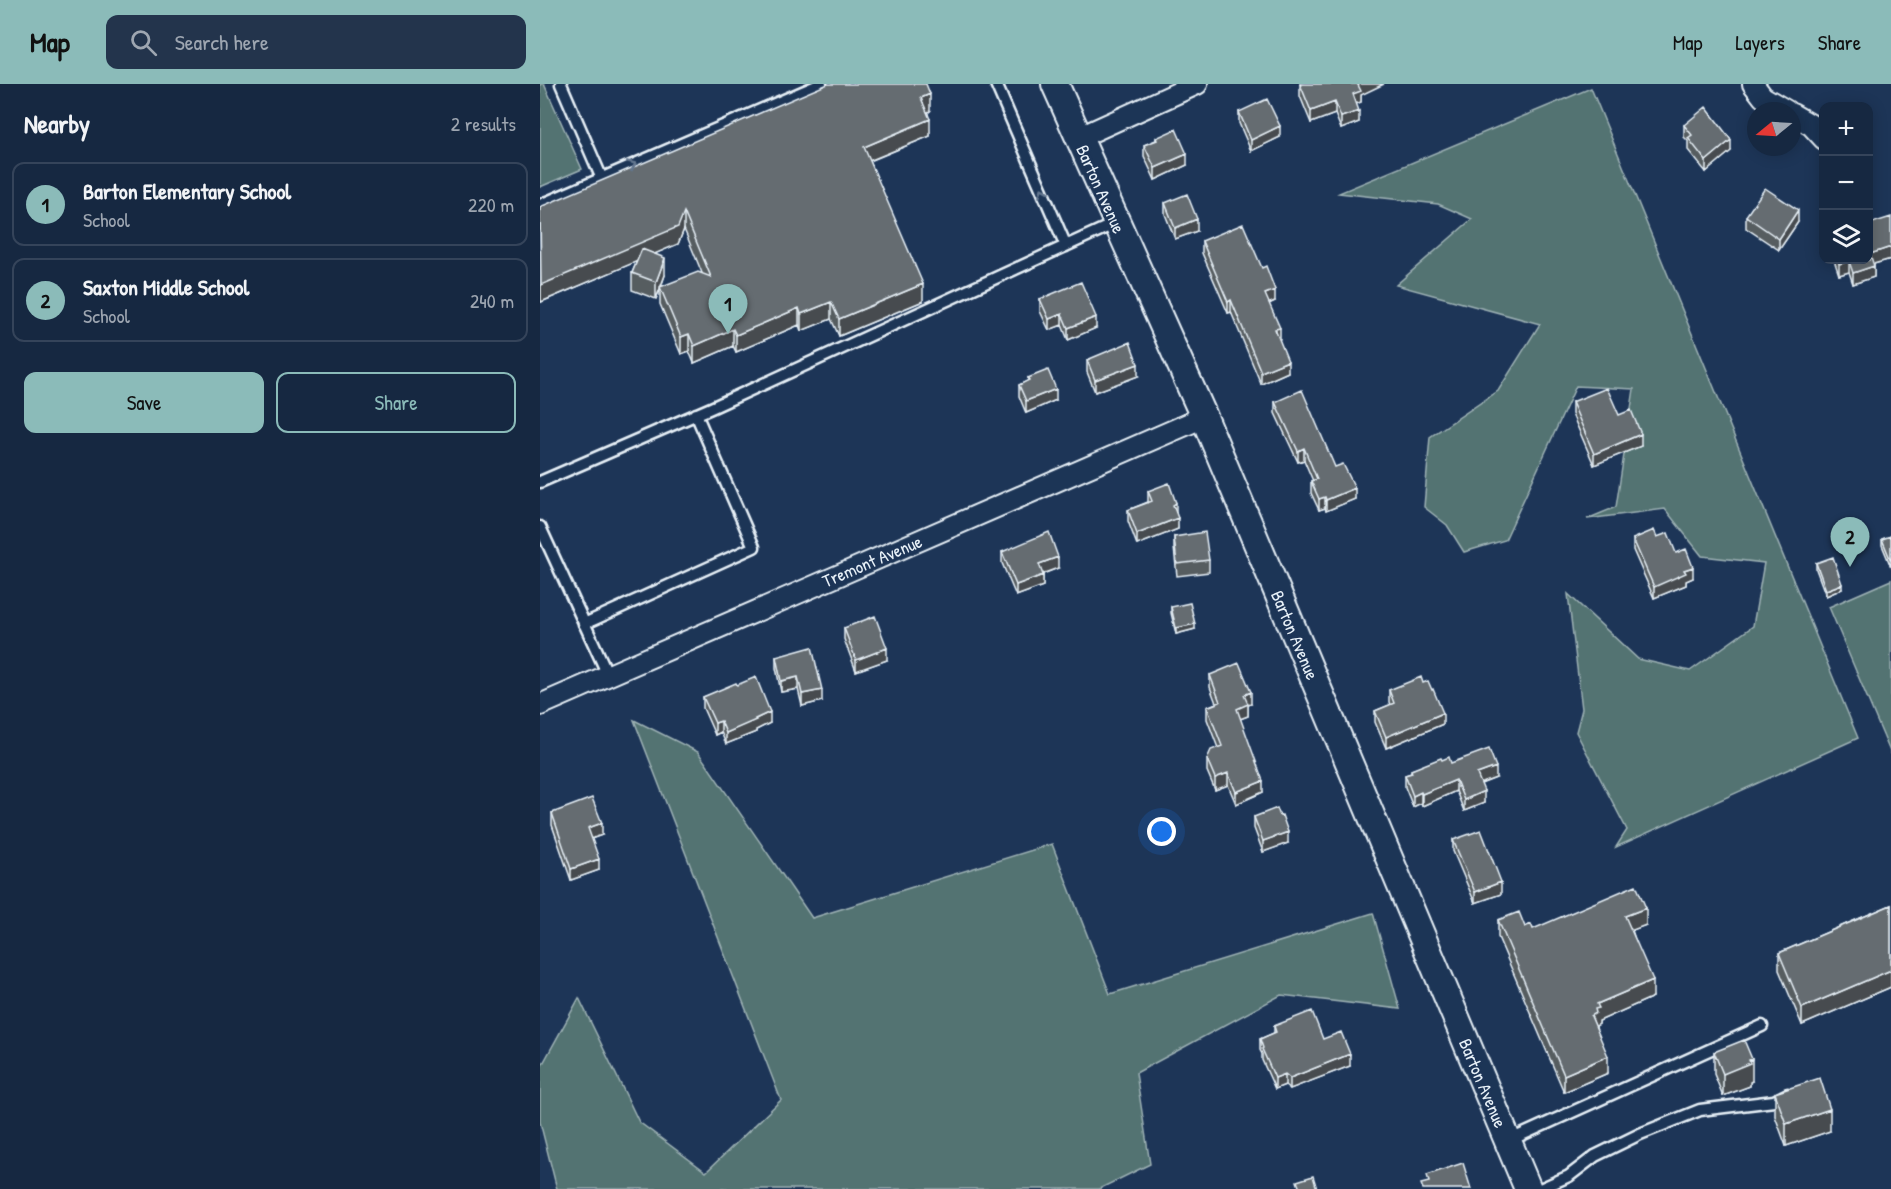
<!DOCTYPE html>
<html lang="en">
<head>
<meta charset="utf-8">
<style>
	:root { --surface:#162841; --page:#23344c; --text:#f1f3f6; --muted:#9ea6b1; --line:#35445a; --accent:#8bbbb9 }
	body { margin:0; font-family:"Patrick Hand",sans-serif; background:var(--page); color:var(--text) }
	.controls { position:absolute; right:18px; top:18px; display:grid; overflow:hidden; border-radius:12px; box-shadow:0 3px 15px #0003 }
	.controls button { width:54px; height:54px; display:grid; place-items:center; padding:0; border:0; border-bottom:2px solid var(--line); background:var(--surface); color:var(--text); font:30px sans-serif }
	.compass { position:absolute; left:1207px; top:18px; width:54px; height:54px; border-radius:50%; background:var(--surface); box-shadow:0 3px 15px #0003; rotate:252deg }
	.you { position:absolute; left:622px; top:748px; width:21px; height:21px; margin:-15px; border:4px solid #fff; border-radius:50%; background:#1a73e8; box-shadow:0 0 0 9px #1a73e833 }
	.badge { display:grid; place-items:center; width:39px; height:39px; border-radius:50%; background:var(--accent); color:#111; font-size:20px; font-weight:700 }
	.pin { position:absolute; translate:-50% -50px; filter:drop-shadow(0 2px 3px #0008) }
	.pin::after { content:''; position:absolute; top:32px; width:21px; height:18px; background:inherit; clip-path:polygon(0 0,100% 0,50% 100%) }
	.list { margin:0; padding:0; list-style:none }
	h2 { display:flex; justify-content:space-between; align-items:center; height:78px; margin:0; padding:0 24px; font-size:26px }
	h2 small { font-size:20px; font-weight:400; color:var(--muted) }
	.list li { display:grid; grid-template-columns:39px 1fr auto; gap:18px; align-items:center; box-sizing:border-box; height:84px; margin:0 12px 12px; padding:0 12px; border:2px solid var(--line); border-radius:12px }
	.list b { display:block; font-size:22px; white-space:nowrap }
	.list p { margin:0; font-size:20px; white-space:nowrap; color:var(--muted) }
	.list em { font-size:20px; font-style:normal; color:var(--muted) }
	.actions { display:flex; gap:12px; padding:18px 24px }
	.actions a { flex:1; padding:14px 0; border:2px solid var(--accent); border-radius:12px; text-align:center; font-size:21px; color:var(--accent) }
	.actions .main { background:var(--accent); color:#111 }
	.icon { flex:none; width:33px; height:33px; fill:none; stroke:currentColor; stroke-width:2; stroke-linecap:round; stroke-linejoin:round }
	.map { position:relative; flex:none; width:1351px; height:1105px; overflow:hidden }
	header { display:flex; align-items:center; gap:36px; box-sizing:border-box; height:84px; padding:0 30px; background:var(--accent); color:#111 }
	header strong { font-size:28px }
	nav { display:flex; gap:33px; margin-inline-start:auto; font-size:21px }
	.search { width:420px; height:54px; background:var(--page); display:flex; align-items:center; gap:15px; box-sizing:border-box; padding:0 21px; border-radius:12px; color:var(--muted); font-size:22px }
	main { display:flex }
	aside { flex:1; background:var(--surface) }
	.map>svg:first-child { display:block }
</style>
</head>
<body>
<header>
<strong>Map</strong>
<div class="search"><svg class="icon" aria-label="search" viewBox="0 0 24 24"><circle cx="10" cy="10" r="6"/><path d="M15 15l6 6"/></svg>Search here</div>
<nav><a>Map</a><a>Layers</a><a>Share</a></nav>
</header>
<main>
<aside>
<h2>Nearby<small>2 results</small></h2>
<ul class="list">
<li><span class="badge">1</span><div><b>Barton Elementary School</b><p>School</p></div><em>220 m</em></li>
<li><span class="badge">2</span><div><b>Saxton Middle School</b><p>School</p></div><em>240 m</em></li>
</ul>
<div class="actions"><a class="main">Save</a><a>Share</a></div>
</aside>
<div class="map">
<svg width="1351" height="1105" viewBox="0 0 1351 1105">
	<rect width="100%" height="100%" fill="#1d3557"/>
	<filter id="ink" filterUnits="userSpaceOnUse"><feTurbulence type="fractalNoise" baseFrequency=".0167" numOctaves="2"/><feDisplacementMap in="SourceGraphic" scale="12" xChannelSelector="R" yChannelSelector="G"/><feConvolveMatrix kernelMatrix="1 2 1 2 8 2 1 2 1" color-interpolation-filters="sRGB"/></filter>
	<g filter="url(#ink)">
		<path fill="#537372" stroke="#9eb2b5" stroke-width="1.5" d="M0,0H4L42,85L0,103Z
			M1051,4L1318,654L1076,763L1087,746L1036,648L1042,625L1028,510L1098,575L1150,587L1213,542L1224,479L1162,472L1125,425L1047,435L1076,423L1094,305L1036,302L965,456L924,468L907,441L884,423L890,353L958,307L1000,240L856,201L932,135L898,120L799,109Z
			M1351,496V670L1289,523Z
			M94,636L158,668L272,834L512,760L570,910L833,829L860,925L741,911L596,989L610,1080L559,1105H17L0,1038V985L39,914L99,1038L166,1088L241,1016Z"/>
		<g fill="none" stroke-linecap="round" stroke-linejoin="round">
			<g stroke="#e8f1f8" stroke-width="15">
				<path id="service" d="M21,0L62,95
					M456,0L526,162
					M0,121L281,0
					M0,398L171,324L576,139
					M0,443L68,591
					M44,540L214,463L156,330
					M968,1057L1222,942
					M1000,1105L1029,1092L1055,1072L1100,1050L1160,1026L1234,1017L1248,1010"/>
			</g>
			<g stroke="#e8f1f8" stroke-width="24">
				<path id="minor" d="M1213,0L1223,13L1247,27
					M1252,30L1271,41L1284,55
					M538,54L657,0
					M0,621L664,333"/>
			</g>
			<g stroke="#e8f1f8" stroke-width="30">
				<path id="tertiary" d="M515,0L664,333L988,1105"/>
			</g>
			<use href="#service" stroke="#1d3557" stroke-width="10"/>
			<use href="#minor" stroke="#1d3557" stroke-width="20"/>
			<use href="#tertiary" stroke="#1d3557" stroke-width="26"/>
		</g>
		<path fill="#575d61" stroke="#e8f1f8" stroke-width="1.5" fill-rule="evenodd" d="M760,0L821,11V18L816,20L819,38L801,45L795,30L771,39L760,12Z
			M390,27L388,29L390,52L330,77L383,217L299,252L291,235L261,247L259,241L196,268L193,262L154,279L149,267L141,270L120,220V204L116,215L92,206V189L97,177L1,218L0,123ZM144,145L162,189L121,203L125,191L114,170L138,160Z
			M699,28L740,53L711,67L699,39Z
			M1144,41L1191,67L1166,88L1148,66V57L1144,53Z
			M616,54L647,81L615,96L604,72V61L616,56Z
			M625,119L657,147L635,155L625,130Z
			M1206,132L1258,138L1239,166L1206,144Z
			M662,157L735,217L729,220L748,288L721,300L691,228L688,229L662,169Z
			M1351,175L1334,180V193L1313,200L1309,188L1299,191L1294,176Z
			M500,215L556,244L528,256L522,241L509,246L500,227Z
			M547,276L598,292L555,308L547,288Z
			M488,294L516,316L486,329L479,312V301L488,297Z
			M735,318L795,383L815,415L786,427L785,424L779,426L771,409V397H773L764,376L758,378L735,329Z
			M1032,318L1079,331L1101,362L1054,381L1032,330Z
			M608,407L636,429L638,445L597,461L588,437V426L608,418Z
			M1351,452V483L1342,461V455Z
			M634,453L669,476V488L637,492L634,464Z
			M1117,453L1136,469L1153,494L1146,497V501L1114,514L1093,466V455Z
			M462,468L518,484L503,490V502L476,512L462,479Z
			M1276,479L1302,505L1286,512L1276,485Z
			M631,523L655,545L636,550L631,529Z
			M304,544L347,576L316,587L304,555Z
			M236,573L282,617L262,622L258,605L241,608L236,584Z
			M670,591L711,620L708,621V632L700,635L723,708L696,720L688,701L675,706L667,687V675L678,664L667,635V623L676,619L670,603Z
			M883,599L892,606L903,640L846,664L835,638V627L850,621L849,618V606Z
			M197,601L230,639L216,646V648L186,660L181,648L175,651L163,624V613Z
			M902,676L956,694L941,700L944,719L924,727L916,707L882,722L881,719L873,723L865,703V691L871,689V686Z
			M12,729L62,751L51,755L59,786L31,796L12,741Z
			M714,733L748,759L723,768L714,744Z
			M913,756L961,810L935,819L913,767Z
			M1351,821V903L1262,941L1239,886V869Z
			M958,836L993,845L1106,841L1092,846L1113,913L1059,937V940L1056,942V945L1068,989L1024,1008L958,853Z
			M734,942L783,955L810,982L750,1005L745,1001L735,1005L722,976V970L720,966V955L734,949Z
			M1174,968L1212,997L1210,998V1002L1183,1012L1174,990Z
			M1235,1009L1290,1047L1246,1062L1235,1032Z"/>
		<path fill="#474c4f" stroke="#e8f1f8" stroke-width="1.5" d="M820,0H844L821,11V18L813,21V10L818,1Z
			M390,10V27L381,31V14Z
			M795,18V30L771,39V27Z
			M819,27V38L801,45V33Z
			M390,35V52L324,79V63Z
			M740,42V53L711,67V56Z
			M1191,56V67L1166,88V77Z
			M647,70V81L615,96V84Z
			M1258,126V138L1239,166V155Z
			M144,128V145L138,160L1,218V201Z
			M657,135V147L635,155V144Z
			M1351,163V175L1330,181V170Z
			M125,174V191L116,215V198Z
			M1309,177V188L1299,191V180Z
			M1334,182V193L1313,200V189Z
			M383,200V217L299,252V235Z
			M735,206V217L725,221V210Z
			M691,216V228L688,229V218Z
			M291,218V235L261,247V230Z
			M259,224V241L196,268V251Z
			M522,230V241L509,246V235Z
			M556,233V244L528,256V244Z
			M740,244V255L735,257V245Z
			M193,245V262L154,279V262Z
			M149,250V267L141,270V253Z
			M748,277V288L721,300V288Z
			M598,280V292L555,308V296Z
			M516,305V316L486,329V317Z
			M1101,350V362L1054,381V370Z
			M764,364V376L758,378V367Z
			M815,404V415L786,427V416Z
			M785,413V424L779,426V415Z
			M636,419V431L633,421Z
			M638,434V445L597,461V450Z
			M518,473V484L499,491V480Z
			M1153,483V494L1146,497V501L1114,514V503L1144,486Z
			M503,491V502L476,512V501Z
			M1302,500V505L1286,512V506Z
			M655,540V545L636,550V544Z
			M347,564V576L316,587V576Z
			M258,593V605L241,608V597Z
			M282,606V617L262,622V610Z
			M711,608V620L708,621V632L697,636V625L704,611Z
			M230,628V639L216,646V648L186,660V649Z
			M903,629V640L846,664V653Z
			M181,637V648L175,651V639Z
			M956,683V694L937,701V690Z
			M688,689V701L675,706V694Z
			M916,696V707L882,722V710Z
			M723,697V708L696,720V708Z
			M944,707V719L924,727V716Z
			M881,708V719L873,723V712Z
			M62,739V751L48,756V744Z
			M748,748V759L723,768V757Z
			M59,775V786L31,796V785Z
			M961,798V810L935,819V808Z
			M1106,824V841L1085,849V832Z
			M1351,886V903L1262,941V924Z
			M1113,896V913L1059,937V940L1056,942V946L1051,932L1057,920Z
			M810,970V982L750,1005V994Z
			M1068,972V989L1024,1008V991Z
			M1212,975V997L1210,998V1002L1183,1012V990Z
			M745,990V1001L735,1005V994Z
			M1290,1025V1047L1246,1062V1040Z"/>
		<path fill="#656c71" stroke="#e8f1f8" stroke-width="1.5" d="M288,0H386L390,10L381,14L390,35L324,63L383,200L299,235L291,218L261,230L259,224L196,251L193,245L154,262L149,250L141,253L120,203L158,188L171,193L144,128L138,143L1,201L0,123Z
			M760,0H820L818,1L821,7L813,10L819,27L801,33L795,18L771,27Z
			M727,15L740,42L711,56L699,28Z
			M1166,23L1191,56L1166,77L1148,54L1152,51L1144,41Z
			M636,45L647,70L615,84L604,61L617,56L616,54Z
			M1225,104L1258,126L1239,155L1206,132Z
			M647,110L657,135L635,144L625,119Z
			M1351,133V163L1330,170L1334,182L1313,189L1309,177L1299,180L1298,176H1329V140Z
			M703,140L722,184L726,182L735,206L725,210L740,244L735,245L748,277L721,288L691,216L688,218L662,157Z
			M102,165L125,174L116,198L92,189Z
			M541,198L556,233L528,244L522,230L509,235L500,215Z
			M590,258L598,280L555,296L547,276Z
			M508,286L516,305L486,317L479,301L489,296L488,294Z
			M1067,304L1079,331L1091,326L1101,350L1054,370L1032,318Z
			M762,306L795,383L803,380L815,404L786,416L785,413L779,415L771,397L777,395L764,364L758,367L735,318Z
			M629,399L636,419L633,421L638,434L597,450L588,426L612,417L608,407Z
			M1114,446L1117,453L1128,449L1136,469L1146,465L1153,483L1144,486L1146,489L1114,503L1093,455Z
			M509,448L518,473L499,480L503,491L476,501L462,468Z
			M665,448L669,476L637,480L634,453Z
			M1351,452V477L1342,455Z
			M1293,473L1302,500L1286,506L1276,479Z
			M650,519L655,540L636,544L631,523Z
			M335,532L347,564L316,576L304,544Z
			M272,563L282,606L262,610L258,593L241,597L236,573Z
			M699,579L711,608L704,611L708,620L697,625L723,697L696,708L688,689L675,694L667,675L671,666L682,662L667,623L680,618L670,591Z
			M216,593L230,628L215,635L216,636L186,649L181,637L175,639L163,613L196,599L197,601Z
			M881,593L883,599L888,597L892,606L893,605L903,629L846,653L835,627L854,619L849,606Z
			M949,665L956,683L937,690L944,707L924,716L916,696L882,710L881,708L873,712L865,691L872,689L871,686L901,674L902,676L909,673L911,679Z
			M52,714L62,739L48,744L59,775L31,785L12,729Z
			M737,724L740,732L742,731L748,748L723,757L714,733Z
			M941,746L961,798L935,808L913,756Z
			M1096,801L1106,824L1085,832L1113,896L1057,920L1059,924L1055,925L1056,929L1051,932L1068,972L1024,991L958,836L979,828L985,843L991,840L993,845Z
			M1351,821V886L1262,924L1239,869Z
			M772,927L783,955L801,948L810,970L750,994L745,990L735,994L722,965L723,964L720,955L736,948L734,942Z
			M1204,956L1212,975L1209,976L1210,979L1183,990L1174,968Z
			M1280,994L1290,1025L1246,1040L1235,1009Z
			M923,1079L931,1105H883L881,1100L889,1098L887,1091Z
			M773,1092L777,1105H760L757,1097Z"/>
		<defs><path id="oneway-chevron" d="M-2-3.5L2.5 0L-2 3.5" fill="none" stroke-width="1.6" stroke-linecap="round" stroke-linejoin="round" transform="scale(1.5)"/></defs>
		<g stroke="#64778f">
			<use href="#oneway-chevron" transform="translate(92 81) rotate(-23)"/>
			<use href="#oneway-chevron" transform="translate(503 108) rotate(-113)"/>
		</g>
	</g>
	<g text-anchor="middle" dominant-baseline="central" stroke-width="5" stroke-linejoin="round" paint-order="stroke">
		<g font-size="18" fill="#e8f1f8" stroke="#1d3557">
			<text transform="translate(561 105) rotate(66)">Barton Avenue</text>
			<text transform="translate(332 477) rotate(-23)">Tremont Avenue</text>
			<text transform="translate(755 551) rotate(67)">Barton Avenue</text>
			<text transform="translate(943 999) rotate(67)">Barton Avenue</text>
		</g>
	</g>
</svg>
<div class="controls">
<button>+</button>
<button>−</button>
<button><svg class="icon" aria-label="layers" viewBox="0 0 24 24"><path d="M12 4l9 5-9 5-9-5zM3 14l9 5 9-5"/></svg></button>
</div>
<svg class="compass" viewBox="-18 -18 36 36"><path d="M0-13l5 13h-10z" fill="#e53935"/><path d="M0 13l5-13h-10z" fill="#9ea6b1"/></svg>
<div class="you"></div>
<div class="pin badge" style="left:188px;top:250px">1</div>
<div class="pin badge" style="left:1310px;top:483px">2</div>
</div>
</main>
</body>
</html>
